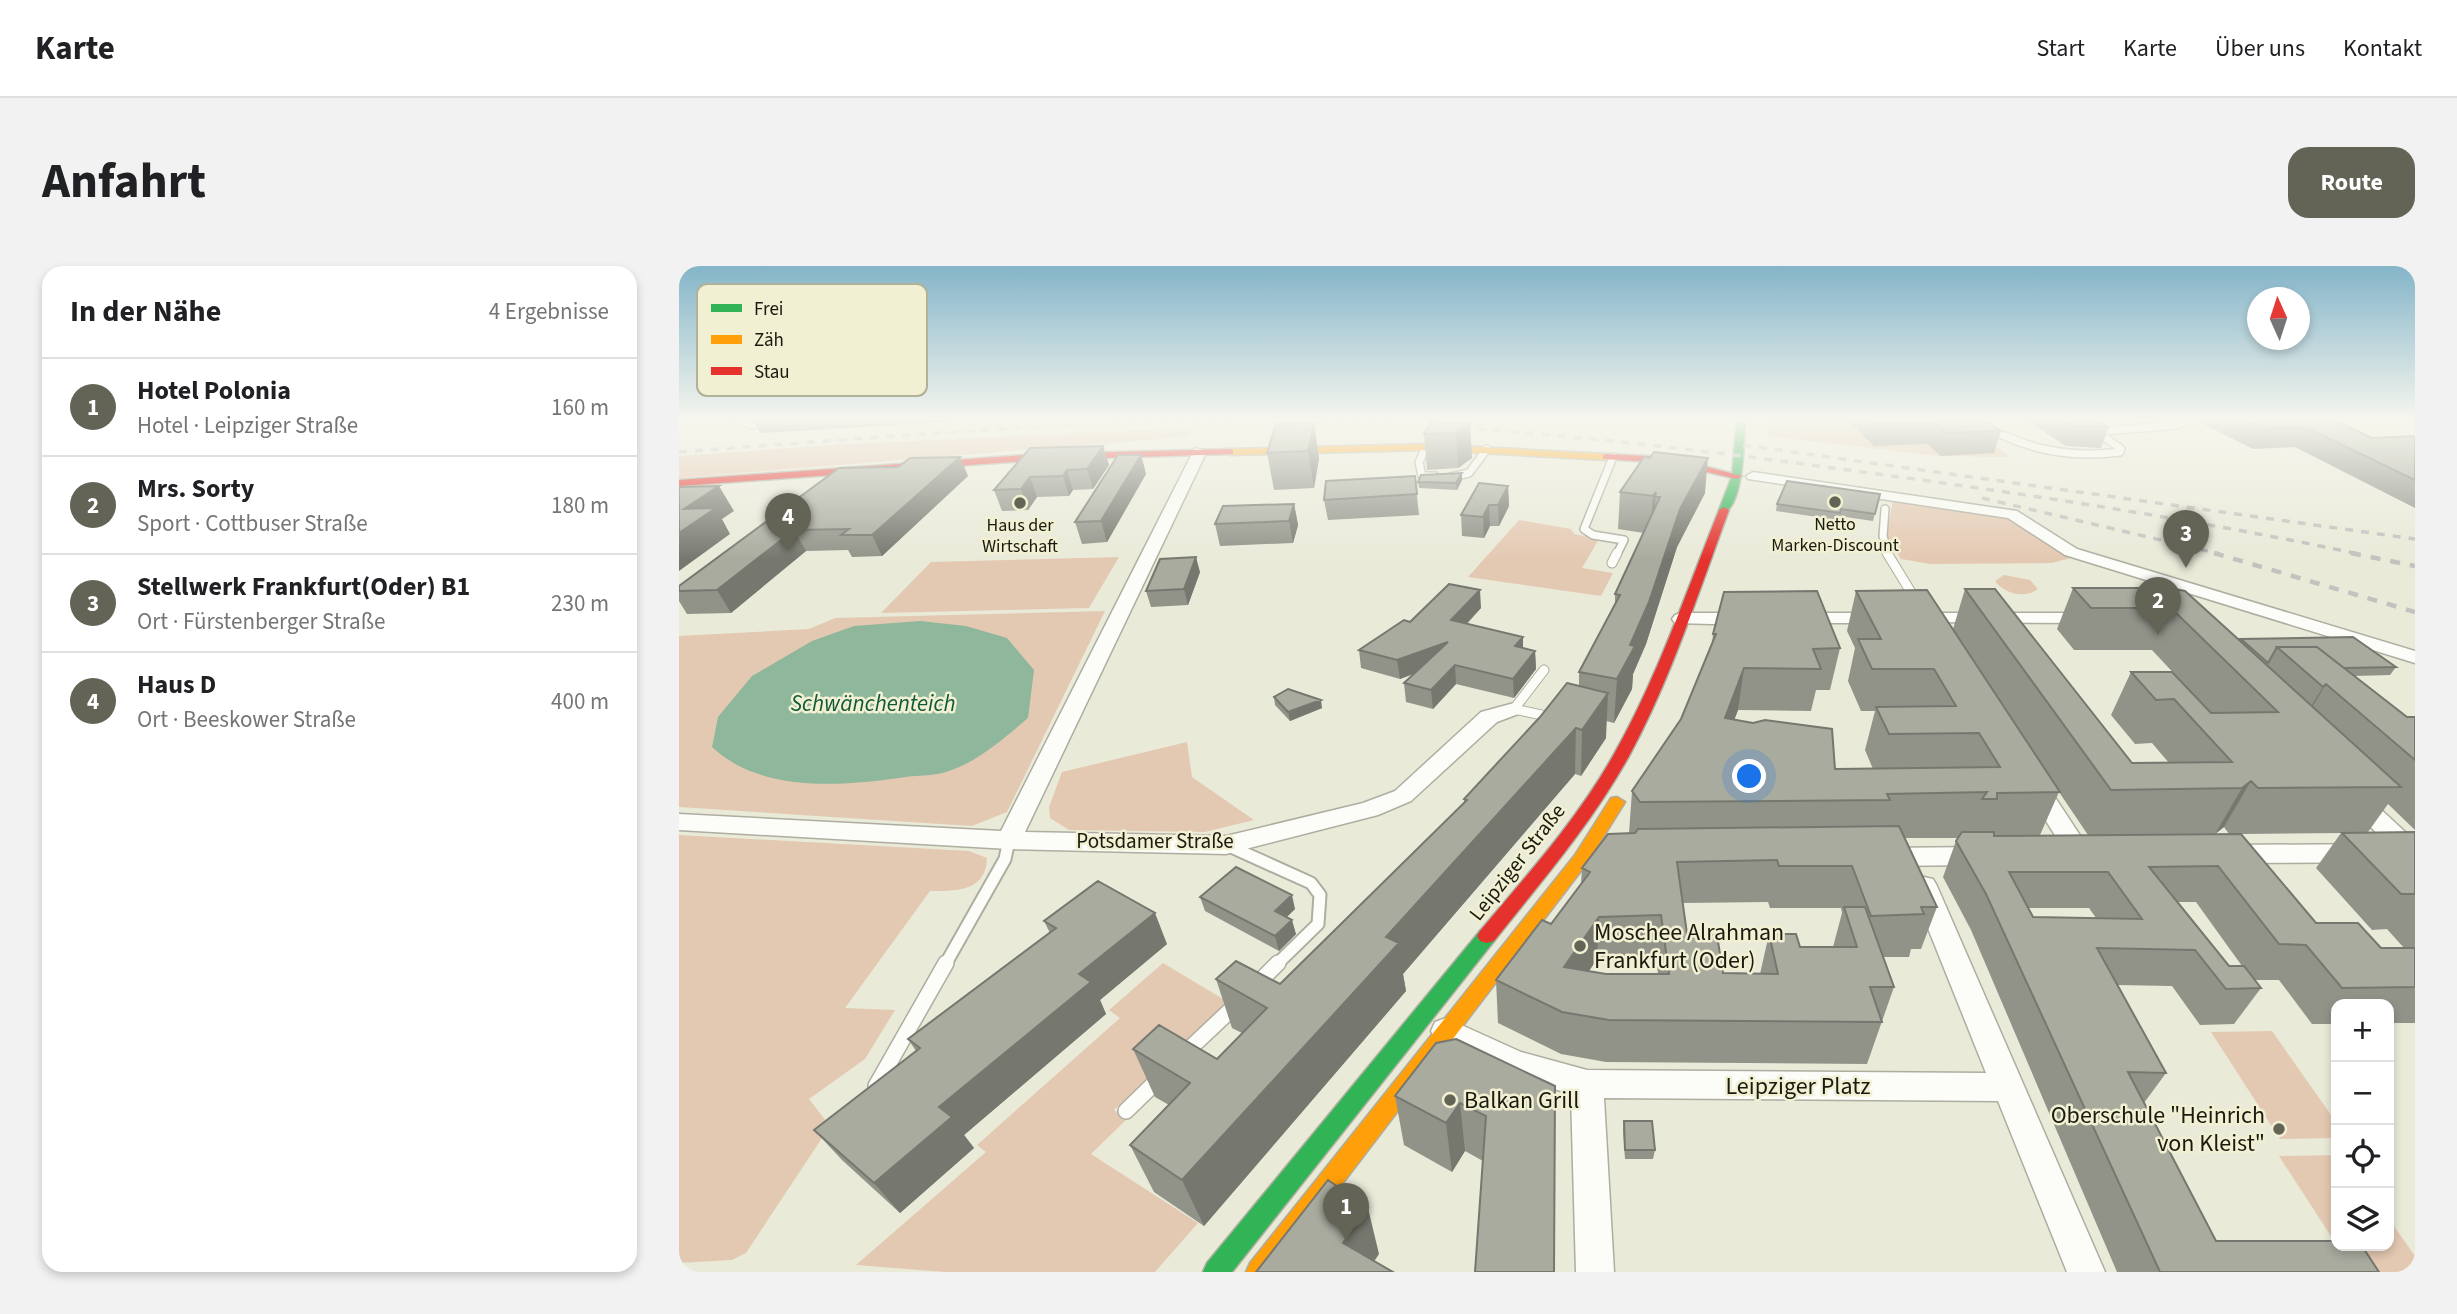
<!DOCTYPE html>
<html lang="de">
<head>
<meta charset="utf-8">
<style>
	:root { --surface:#fff; --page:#f2f2f2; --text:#202124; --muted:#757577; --line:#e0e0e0; --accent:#636356 }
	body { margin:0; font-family:"Source Sans 3",sans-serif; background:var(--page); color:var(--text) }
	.controls { position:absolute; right:21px; bottom:21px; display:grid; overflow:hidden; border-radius:14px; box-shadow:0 4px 10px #0003 }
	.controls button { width:63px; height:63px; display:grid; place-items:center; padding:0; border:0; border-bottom:2px solid var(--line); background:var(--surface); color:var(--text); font:35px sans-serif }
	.compass { position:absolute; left:1568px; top:21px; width:63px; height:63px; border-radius:50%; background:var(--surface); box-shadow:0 4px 10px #0003; rotate:357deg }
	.you { position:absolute; left:1071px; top:511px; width:24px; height:24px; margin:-18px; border:5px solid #fff; border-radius:50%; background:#1a73e8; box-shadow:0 0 0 10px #1a73e833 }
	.badge { display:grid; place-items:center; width:46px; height:46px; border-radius:50%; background:var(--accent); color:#fff; font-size:23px; font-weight:700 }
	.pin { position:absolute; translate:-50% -58px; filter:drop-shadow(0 2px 4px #0008) }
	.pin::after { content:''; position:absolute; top:37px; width:24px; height:21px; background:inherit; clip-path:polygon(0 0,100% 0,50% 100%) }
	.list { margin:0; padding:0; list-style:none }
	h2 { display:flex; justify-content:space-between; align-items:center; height:91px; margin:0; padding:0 28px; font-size:30px }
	h2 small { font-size:23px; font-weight:400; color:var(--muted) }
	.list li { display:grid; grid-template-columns:46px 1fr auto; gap:21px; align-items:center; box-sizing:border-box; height:98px; padding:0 28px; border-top:2px solid var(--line) }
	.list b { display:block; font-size:26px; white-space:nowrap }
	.list p { margin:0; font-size:23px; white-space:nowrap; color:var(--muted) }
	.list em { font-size:23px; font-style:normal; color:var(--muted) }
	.icon { flex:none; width:38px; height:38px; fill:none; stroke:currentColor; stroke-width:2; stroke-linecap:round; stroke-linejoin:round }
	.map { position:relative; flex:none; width:1736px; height:1006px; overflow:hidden; border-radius:21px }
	header { display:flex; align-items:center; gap:42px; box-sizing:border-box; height:98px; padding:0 35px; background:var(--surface); border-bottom:2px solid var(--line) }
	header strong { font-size:33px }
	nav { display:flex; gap:38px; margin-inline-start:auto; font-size:24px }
	.intro { display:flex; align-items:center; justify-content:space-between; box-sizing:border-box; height:168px; padding:0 42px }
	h1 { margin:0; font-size:49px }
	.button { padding:18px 32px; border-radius:21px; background:var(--accent); color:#fff; font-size:24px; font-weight:700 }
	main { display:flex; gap:42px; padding:0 42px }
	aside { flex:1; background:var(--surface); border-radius:21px; box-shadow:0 4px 10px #0003 }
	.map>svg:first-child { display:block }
</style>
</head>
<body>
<header>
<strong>Karte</strong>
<nav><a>Start</a><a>Karte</a><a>Über uns</a><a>Kontakt</a></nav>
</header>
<div class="intro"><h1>Anfahrt</h1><a class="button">Route</a></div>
<main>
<aside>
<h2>In der Nähe<small>4 Ergebnisse</small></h2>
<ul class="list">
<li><span class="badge">1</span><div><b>Hotel Polonia</b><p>Hotel · Leipziger Straße</p></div><em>160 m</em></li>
<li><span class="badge">2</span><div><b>Mrs. Sorty</b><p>Sport · Cottbuser Straße</p></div><em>180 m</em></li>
<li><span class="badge">3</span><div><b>Stellwerk Frankfurt(Oder) B1</b><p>Ort · Fürstenberger Straße</p></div><em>230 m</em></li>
<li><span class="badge">4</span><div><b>Haus D</b><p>Ort · Beeskower Straße</p></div><em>400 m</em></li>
</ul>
</aside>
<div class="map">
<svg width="1736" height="1006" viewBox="0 0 1736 1006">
	<rect width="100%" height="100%" fill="#eaead9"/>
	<path fill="#e4c9b2" d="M1087,153H1281L1331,191L1260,190L1089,170Z
		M516,162L510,170L480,173L0,212V190L169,178Z
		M1214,233L1321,249L1344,260L1392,292L1373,297L1251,298L1222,293L1208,270Z
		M840,254L892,263L895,268L920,273L903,302L934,307L922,330L789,311Z
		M440,291L410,342L202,347L252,296Z
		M1325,309L1351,314L1359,323C1347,333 1325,328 1316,315Z
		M426,345L328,546L293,560L0,541V370L130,363L156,352Z
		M508,476L513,511L575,554L526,566L390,564L371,552L370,541L383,506Z
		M0,569L290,585L308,592C307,626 277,625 251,625L166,742L216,744L186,793L130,833L151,860L67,987L53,994L0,997Z
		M484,697L549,736L435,844L448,853L412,888L519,957L476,1006H266L177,999L307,886L298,879L441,752L430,744Z
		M1593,765L1657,856V872L1601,873L1532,766Z
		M1657,889V978L1600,890Z
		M1710,953L1736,990V1006H1676L1659,980H1710Z"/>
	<path fill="#8eb79b" d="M241,355L287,360L328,372L355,404L349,452C325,472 300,495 270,505C257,510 241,509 227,511C165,520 83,528 33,481L39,451L73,410L133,375L175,360Z"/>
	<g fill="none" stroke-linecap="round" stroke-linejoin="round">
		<g stroke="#aeada0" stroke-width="10">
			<path id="lane-far3" d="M54,153L74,159
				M1294,153C1340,182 1387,193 1441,186L1442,183L1424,170L1426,165L1498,159L1504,157L1503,153
				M747,181L740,196L743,210H756
				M934,191L905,263L914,269L945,274L938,288
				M772,211L790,207L808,183
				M1206,243L1204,270L1209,288"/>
		</g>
		<g stroke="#aeada0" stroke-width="11">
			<path id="lane-far2" d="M1208,287L1238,336
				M933,297L938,287
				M865,404L835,443L876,452"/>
		</g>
		<g stroke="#aeada0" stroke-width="15">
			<path id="lane-far1" d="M550,580L632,617L641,629L639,658L597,699
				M266,699L326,593L330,574"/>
		</g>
		<g stroke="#aeada0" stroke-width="18">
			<path id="lane" d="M577,719L599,697
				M506,787L558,738
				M197,820L267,697
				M447,845L482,811"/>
		</g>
		<g stroke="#aeada0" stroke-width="3">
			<path id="street" d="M516,182L528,185L346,566L547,570L684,537L716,525L802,446L835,437L842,439L845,443L842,447L818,456L732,535L699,549L547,588L330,583L0,564V548L322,565Z
				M1074,206L1338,245L1398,283L1736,385V397L1386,289L1329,252L1069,213L1067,210Z
				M1002,347H1070L1079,353L1070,359L996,357L993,353L996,349Z
				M1118,347H1203L1212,352L1203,357H1112L1109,353L1112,349Z
				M1237,347H1413L1422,352L1413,357L1231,356L1228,352Z
				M1356,511L1364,513L1410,583L1414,589L1410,595L1401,598L1392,595L1344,518L1348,513Z
				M1675,523L1683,526L1736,575V596L1547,597L1538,594L1534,588L1538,582L1547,579L1708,578L1663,531L1667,526Z
				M1302,581L1311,584L1315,590L1311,596L1302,599L1204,600L1195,597L1191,591L1195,585L1204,582Z
				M1245,611L1254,613L1258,620L1426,1006H1388L1319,835L925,832L935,1006H897L892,828L825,808L756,774L752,765L756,756L767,752L842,786L908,804L1307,807L1232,620L1236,613Z"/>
		</g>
		<g stroke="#aeada0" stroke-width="3">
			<path id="fast" d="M1058,153H1066C1065,174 1065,237 1045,247L1040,244L1053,210Z
				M808,663L815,665L818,670L815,675L553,1006H524L528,997L801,665Z"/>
		</g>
		<g stroke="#aeada0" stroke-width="3">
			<path id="slow" d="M747,178L927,188L932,191L927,194L747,184L551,189L546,186L551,183Z
				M938,531L946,536L908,597L596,1006H567L571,997L896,589L932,532Z"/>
		</g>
		<g stroke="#aeada0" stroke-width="3">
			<path id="jam" d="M551,183L554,184V188L359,194L0,220V214L359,188Z
				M927,188L990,191L1063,210L1058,213L990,197L924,193V189Z
				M1045,241L1050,244C1019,327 992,413 950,490C913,557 862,616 815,675L808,677L801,675L798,670L801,665C848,609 898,554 934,490C978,413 1007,327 1040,244Z"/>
		</g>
		<use href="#lane-far3" stroke="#fcfcf9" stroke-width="7"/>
		<use href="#lane-far2" stroke="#fcfcf9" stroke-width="9"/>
		<use href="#lane-far1" stroke="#fcfcf9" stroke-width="11"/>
		<use href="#lane" stroke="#fcfcf9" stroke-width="15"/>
		<use href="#street" fill="#fcfcf9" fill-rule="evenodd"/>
		<use href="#fast" fill="#30b455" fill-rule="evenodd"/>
		<use href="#slow" fill="#ff9f0a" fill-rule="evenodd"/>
		<use href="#jam" fill="#e5322d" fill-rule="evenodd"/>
		<path stroke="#c2c2be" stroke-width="3.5" stroke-dasharray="8 8" stroke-linecap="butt" d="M1064,179L1736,273
			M0,186C203,171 407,153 611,155C795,157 979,178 1161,203C1335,226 1509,252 1680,288
			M1303,232L1541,288"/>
		<path stroke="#c2c2be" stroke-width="4.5" stroke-dasharray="10 10" stroke-linecap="butt" d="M1535,287L1736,346
			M1672,287L1736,300"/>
	</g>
	<path fill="#919389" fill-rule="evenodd" d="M74,153H272L269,156L81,167Z
		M1168,153H1305L1322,165L1315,187L1262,190L1248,178L1195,180L1168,154Z
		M1346,153H1416L1430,161L1422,182L1387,180Z
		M1514,153H1626L1629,155L1632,153H1652L1693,172L1736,170V242L1616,181L1574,183Z
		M635,157L640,192L635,222L595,224L588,187Z
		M791,157L793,192L779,202L748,204L745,168Z
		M424,180L430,199L414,223L394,224L390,230L358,231L349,244L323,245L315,224Z
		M462,189L467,208L428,276L403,278L396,256Z
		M160,202L289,210L203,290L173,291L169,284L127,285L52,347L8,348L0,335V320Z
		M783,207V214L778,224L740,222L739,216Z
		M736,210L740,249L649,254L645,234Z
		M829,220L830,240L820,260H811L805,272L783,270L782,249Z
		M941,226L1026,227L998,281L967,378L954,408L953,423L935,457L927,455V472L902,510L896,508L724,708L727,725L525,960L475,926L451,879L490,839L476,831L454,783L538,793L563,767L553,762L537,713L601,718L785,537V533L900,420V406L936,339V328L965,267L939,263Z
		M1201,228L1194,255L1160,250L1159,254L1097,245L1098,238Z
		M615,238L619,259L614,277L541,280L536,258Z
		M521,306L509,339L472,341L467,325Z
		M1394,322H1491L1561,375L1562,373L1717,401L1711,409L1675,410L1728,451H1736V564L1709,538L1689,566H1736V757H1710V738H1657V758H1633L1600,714H1576L1582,722L1555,758L1521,759L1493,720L1438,719L1487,807L1465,837L1537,975L1700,1006H1438L1292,664L1264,611L1277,575L1280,572H1226L1258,641L1242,683H1232L1230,691H1204L1215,721L1188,798L927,796L882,788L819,757L817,714L872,658L902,618L903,602L950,567L953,525L1002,453L1033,379L1034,368L1161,382L1151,424H1137L1132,445L1059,444L1055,454L1156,503H1194L1186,484L1196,445H1182L1169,415L1176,382L1168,365L1177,325L1274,363L1286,323L1453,497H1490L1473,477L1456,478L1432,449L1452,406L1530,445L1473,384H1395L1378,363ZM1380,526L1409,569H1361ZM1545,561L1550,568H1536ZM1662,567L1637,602L1693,664L1708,663L1725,682H1702L1637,657L1562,568ZM1089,636L1091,642H1162L1163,647L1154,681H1121L1090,668L1081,708L1044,707L1008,668L1004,637ZM1499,636H1517L1563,700H1550ZM1349,642H1410L1417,652L1354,651ZM977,691L979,708H927L910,705L918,693Z
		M802,342L788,358L844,371V382L856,385L857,403L835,432L777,418L754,443L727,436L725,417L734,408L721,413L682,402L680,384L731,356Z
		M595,431L643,442L611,455L596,439Z
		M521,631L616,643L608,651L617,668L600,685L526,645Z
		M365,655L488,678L421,734L427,748L285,869L295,882L221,947L163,894L135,864L237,785L229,773L371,667Z
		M876,820L804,895L786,885L773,906L725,879L716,830Z
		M945,855L976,884L974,893H946L944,864Z"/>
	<path fill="#76786f" d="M635,157L640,192L635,222L629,185Z
		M791,157L793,192L779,202L777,167Z
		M424,180L430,199L414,223L408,203Z
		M462,189L467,208L428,276L422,255Z
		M281,191L289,210L203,290L193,269Z
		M1029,192L1026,227L998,281L967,378L954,408L953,423L935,457L938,413L1001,243Z
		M388,204L394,224L390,230L384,210Z
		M783,207V214L778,224L777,217Z
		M351,211L358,231L349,244L342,223Z
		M40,220L55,245L43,253L51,268L0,305V267L5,243Z
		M829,220L830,240L820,260L819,239Z
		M977,226L974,264L971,268L974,230Z
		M615,238L619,259L614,277L610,255Z
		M810,239L811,260L805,272L804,251Z
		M115,264L127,285L52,347L38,324Z
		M517,291L521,306L509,339L505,323Z
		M801,324L802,342L773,372L772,354Z
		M844,371V389L836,380Z
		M769,376L771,394L721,413L718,394Z
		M856,385L857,403L835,432L834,413Z
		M776,399L777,418L754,443L752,424Z
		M1065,402L1059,444L1040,495L1046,452Z
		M1647,418L1623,458L1619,461L1644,421Z
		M929,427L927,472L902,510L903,464Z
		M642,434L643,442L611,455L609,446Z
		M897,462L896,508L724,708L727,725L525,960L503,914L707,671Z
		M1572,515L1545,561L1536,568L1563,522Z
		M613,629L616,643L599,659L596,645Z
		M476,647L488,678L421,734L427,748L285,869L295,882L221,947L195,917L260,841L400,708Z
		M920,651L918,693L884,743L885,701Z
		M613,654L617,668L600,685L596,670Z
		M781,837L786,885L773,906L767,857Z
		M689,942L700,988L688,1006L664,977Z"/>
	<path fill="#a9ab9f" stroke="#76786f" stroke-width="2" fill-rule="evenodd" d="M1194,153H1305L1322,165L1268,167L1254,156L1200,158Z
		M1382,153H1416L1430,161L1394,160Z
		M1563,153H1626L1629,155L1634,153H1652L1693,172L1736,170V214L1626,161L1583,163Z
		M752,155L791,157L777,167L745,168Z
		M635,157L629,185L588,187L597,158Z
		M424,180L408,203L388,204L384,210L351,211L342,223L315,224L351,182Z
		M975,186L1029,192L1001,243L970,336L951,379L956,380L938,413L900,406L941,329L936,328L981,231H976L977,226L974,230L941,226L965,191L971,192Z
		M439,189H462L422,255L396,256Z
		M281,191L193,269H162L170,263L115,264L38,324L0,325V320L160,202L219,201L231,192Z
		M783,207L777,217L739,216L742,209Z
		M736,210L738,228L645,234L647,215Z
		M1108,215L1201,228L1196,248L1162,243L1161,247L1098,238Z
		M800,217L829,220L819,239H810L804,251L782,249Z
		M40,220L5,243L37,242L0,267V221Z
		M615,238L610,255L536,258L544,240Z
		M517,291L505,323L467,325L481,293Z
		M770,318L801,324L772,354L844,371L836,380L856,385L834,413L776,399L752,424L725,417L769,376L718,394L680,384L725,354L731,356Z
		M1394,322H1491L1506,325L1722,521L1579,522L1572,515L1563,522L1432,524L1286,323H1316L1453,497L1553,496L1495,433L1477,434L1452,406H1493L1532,447L1599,446L1492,342H1412Z
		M1248,324L1381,526L1318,527V533H1303L1308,526L1208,528L1211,534L961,536L953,525L1002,453L1037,368H1034L1045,326L1138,325L1161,382L1134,383L1142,403L1065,402L1046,452L1074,457L1086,454L1153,463L1156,503L1321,501L1300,467L1210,468L1197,441L1277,440L1255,403H1193L1179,373H1202L1177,325Z
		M1674,371L1717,401L1665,402L1638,381H1598L1589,397L1562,373Z
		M1598,381H1638L1728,451H1736V494L1647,418L1644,421Z
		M888,417L929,427L903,464L897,462L707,671L720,677L503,914L451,879L511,817L454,783L480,759L538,793L588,742L537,713L557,695L601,718L788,534L785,533L861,451Z
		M609,423L642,434L609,446L595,431Z
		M1220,560L1258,641H1242L1245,648L1192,650L1173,600H1100L1098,594L998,596L1008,668L1038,669L1044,707L1099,708L1090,668H1117L1121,681H1178L1165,641H1186L1215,721H1191L1203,756L930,754L883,746L817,714L863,654L872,658L911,606L903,602L929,568L956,567L959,563ZM982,649L990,708H927L885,701L920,651Z
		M1283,566H1315V570L1562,568L1637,657H1679L1702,682H1736V721L1663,722L1627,679L1600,678L1539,600L1470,601L1550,700H1565L1582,722L1547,723L1516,684L1418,682L1487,807L1449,806L1537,975H1657V980H1683L1700,1006H1481L1307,628L1277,575ZM1330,606H1429L1463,653L1354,651Z
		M1736,566V628H1722L1663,567Z
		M557,601L613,629L596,645L613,654L596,670L521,631Z
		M419,615L476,647L400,708L412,716L260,841L273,851L195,917L135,864L241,782L229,773L377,662L365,655Z
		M777,773L876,820L875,1006H796L807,850L781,837L767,857L716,830L757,777Z
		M945,855H973L976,884H946Z
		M649,914L689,942L664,977L714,1006H577Z"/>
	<linearGradient id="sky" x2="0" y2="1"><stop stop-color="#84b5c9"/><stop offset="0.52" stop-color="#f6f6ee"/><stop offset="1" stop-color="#f6f6ee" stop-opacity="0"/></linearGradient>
	<rect width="1736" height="294" fill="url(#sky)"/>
	<g fill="#636356" stroke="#f1f0d2" stroke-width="2.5">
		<circle cx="1156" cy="236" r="7"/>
		<circle cx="341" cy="237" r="7"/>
		<circle cx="901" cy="680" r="7"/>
		<circle cx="771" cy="834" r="7"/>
		<circle cx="1600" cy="863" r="7"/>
	</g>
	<g text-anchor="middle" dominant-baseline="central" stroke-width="5" stroke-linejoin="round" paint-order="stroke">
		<g font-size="18" fill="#1b1a10" stroke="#f1f0d2">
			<text x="1156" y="258">Netto<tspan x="1156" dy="21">Marken-Discount</tspan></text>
			<text x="341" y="259">Haus der<tspan x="341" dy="21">Wirtschaft</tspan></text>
		</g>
		<g font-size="21" fill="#1b1a10" stroke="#f1f0d2">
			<text x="476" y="575">Potsdamer Straße</text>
			<text transform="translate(838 596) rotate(-52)">Leipziger Straße</text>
		</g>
		<g font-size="23" font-style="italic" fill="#105a39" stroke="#f1f0d2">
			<text x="194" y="437">Schwänchenteich</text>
		</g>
		<g font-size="24" fill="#1b1a10" stroke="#f1f0d2" text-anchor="start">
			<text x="915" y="666">Moschee Alrahman<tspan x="915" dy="28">Frankfurt (Oder)</tspan></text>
			<text x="785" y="834">Balkan Grill</text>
			<text x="1586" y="849" text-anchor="end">Oberschule "Heinrich<tspan x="1586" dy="28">von Kleist"</tspan></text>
		</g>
		<g font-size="24" fill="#1b1a10" stroke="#f1f0d2">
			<text x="1119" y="820">Leipziger Platz</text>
		</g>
	</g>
	<rect x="18" y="18" width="230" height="112" rx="10" fill="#f1f0d2" stroke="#b1b098" stroke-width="2"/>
	<rect x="32" y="38" width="31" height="8" fill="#30b455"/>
	<rect x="32" y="69" width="31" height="9" fill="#ff9f0a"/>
	<rect x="32" y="101" width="31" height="8" fill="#e5322d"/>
	<g font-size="19" fill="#1b1a10">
		<text x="75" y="49">Frei</text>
		<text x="75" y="80">Zäh</text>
		<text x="75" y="112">Stau</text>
	</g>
</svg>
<div class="controls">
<button>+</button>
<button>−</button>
<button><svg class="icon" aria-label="locate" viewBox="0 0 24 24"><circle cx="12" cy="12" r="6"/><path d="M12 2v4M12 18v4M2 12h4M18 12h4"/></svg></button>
<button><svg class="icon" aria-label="layers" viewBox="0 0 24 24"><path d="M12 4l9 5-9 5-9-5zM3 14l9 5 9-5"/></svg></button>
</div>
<svg class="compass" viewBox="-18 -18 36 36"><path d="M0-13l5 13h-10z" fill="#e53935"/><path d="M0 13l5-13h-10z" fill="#757577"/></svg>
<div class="you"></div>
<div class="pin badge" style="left:667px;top:975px">1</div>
<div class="pin badge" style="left:1479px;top:369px">2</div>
<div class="pin badge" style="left:1507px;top:302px">3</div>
<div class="pin badge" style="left:109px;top:285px">4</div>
</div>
</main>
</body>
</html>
